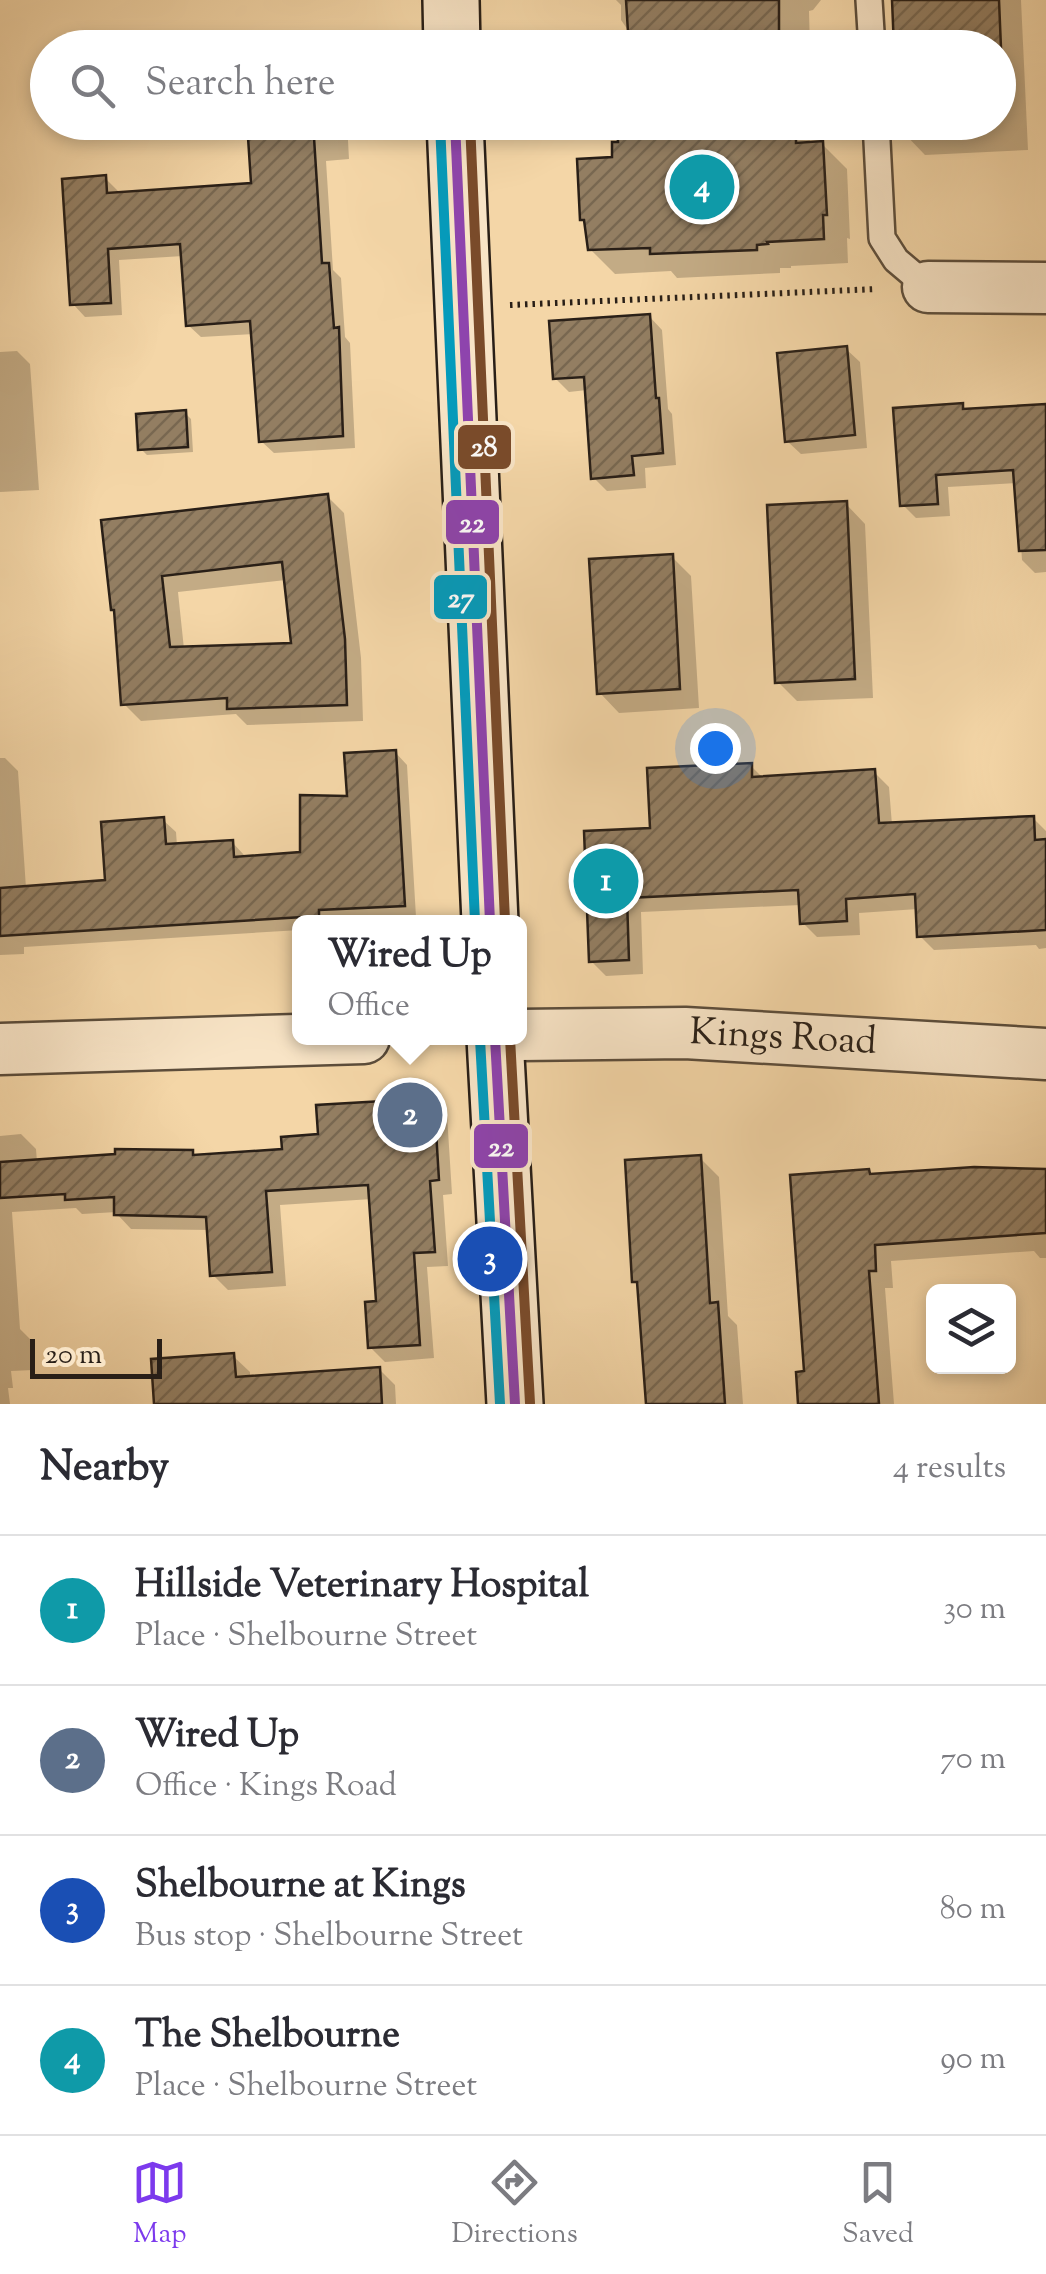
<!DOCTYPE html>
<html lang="en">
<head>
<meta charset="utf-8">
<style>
	:root { --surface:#fff; --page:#f7f7f7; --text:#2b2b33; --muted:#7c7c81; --line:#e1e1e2; --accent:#7c3aed }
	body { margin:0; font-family:"Sorts Mill Goudy",serif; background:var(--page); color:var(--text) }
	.controls { position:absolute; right:30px; bottom:30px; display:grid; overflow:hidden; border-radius:15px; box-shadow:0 5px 15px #0003 }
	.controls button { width:90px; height:90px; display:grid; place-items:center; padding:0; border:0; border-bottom:2px solid var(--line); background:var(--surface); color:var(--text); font:50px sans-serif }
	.scale { position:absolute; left:30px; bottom:25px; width:132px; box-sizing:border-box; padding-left:10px; border:5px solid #291f17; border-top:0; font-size:28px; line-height:35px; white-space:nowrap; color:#291f17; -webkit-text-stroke:8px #f8e4c6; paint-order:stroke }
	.you { position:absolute; left:715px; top:748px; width:35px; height:35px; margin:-25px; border:8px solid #fff; border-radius:50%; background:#1a73e8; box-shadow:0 0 0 15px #1a73e833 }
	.badge { display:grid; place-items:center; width:65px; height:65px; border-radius:50%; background:var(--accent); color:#fff; font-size:32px; font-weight:700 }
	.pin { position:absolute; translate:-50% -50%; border:5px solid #fff; box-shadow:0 2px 10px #0006 }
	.popup { position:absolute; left:292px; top:915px; width:235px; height:130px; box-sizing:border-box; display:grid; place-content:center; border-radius:15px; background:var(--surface); filter:drop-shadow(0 2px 8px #0005); font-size:32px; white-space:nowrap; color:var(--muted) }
	.popup b { font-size:38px; color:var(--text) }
	.popup::after { content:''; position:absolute; left:50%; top:100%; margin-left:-20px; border:20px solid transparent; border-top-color:var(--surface) }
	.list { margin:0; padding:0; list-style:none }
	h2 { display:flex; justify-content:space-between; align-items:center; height:130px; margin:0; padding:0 40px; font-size:42px }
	h2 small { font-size:32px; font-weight:400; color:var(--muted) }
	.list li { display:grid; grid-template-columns:65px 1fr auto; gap:30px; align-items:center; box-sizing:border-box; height:150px; padding:0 40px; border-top:2px solid var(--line) }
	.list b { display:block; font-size:38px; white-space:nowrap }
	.list p { margin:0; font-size:32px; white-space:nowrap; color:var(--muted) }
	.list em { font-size:32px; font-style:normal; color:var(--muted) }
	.icon { flex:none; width:55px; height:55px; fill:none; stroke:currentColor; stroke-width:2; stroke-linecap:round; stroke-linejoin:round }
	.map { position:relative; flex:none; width:1046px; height:1404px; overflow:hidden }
	.search { position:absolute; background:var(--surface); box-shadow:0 5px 15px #0003; left:30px; right:30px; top:30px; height:110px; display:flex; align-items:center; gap:25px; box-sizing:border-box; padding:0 35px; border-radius:55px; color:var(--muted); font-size:38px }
	.sheet { height:730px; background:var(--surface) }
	nav { display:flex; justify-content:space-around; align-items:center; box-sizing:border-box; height:140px; border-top:2px solid var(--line); background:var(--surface); font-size:28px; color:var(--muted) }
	nav a { display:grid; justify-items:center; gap:5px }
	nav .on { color:var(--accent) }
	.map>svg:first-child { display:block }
</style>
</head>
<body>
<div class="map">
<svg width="1046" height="1404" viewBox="0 0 1046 1404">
	<defs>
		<pattern id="building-hatch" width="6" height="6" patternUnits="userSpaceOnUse" patternTransform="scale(2.5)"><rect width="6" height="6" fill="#937e62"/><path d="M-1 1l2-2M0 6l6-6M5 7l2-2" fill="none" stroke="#786750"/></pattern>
	</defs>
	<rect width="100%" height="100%" fill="#f4d6a7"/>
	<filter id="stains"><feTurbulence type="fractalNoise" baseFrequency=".002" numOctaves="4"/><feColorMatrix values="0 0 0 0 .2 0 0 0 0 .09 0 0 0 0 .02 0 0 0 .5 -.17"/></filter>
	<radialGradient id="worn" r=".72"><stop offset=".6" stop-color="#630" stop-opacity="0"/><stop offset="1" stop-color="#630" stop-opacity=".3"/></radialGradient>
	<path fill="#0003" fill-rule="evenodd" d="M616,0H821L813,10L809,11L810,48H631L630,33L621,20V5Z
		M894,0H1021L1028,150L925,155L901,130V122H998V48Z
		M249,122H347L349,159L326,161L333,270L341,278L345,337L350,343L355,448L274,453L261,441L254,334L201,337L188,325L183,256L119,260L122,315L85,317L73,304L105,178L118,191V195L254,186Z
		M635,122H809L810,145L822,144L847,169L850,239L847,238L848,263L791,266V268H780V273L677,278L671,271L615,274L590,249L587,224L582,219L615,159L635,130Z
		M649,316L662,330L668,409L672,414L676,465L645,468L646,488L607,491L594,478L587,390L569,392L555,378Z
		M846,349L860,362L867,448L801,454L787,441Z
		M17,351L30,364L39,490L0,492V352Z
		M962,405L968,412L1046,406V572L1035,573L1022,560L1017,483L948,487L950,516L916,518L903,505Z
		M185,413L191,419L193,452L147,455L141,449Z
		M327,496L344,513L361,658L363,721L247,725L236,714L141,721L124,704L117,613L104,522ZM286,580L294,646L184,649L178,592Z
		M846,504L865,524L873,698L797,701L778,682Z
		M672,557L691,576L699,708L619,713L600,693Z
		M395,752L407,765L416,917L300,922V930L24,947V954L0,955V758H5L18,771L26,888L108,883L163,820L176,832L177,846L232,842L244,855L245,858L302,854L349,799Z
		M751,766L763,778L874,772L889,787L892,825L1033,818L1046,831V948L1039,949L1036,945L934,950L920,936L918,909L859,913L860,935L817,937L802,922L801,905L641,912L643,974L606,976L591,961L653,831Z
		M433,1100L447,1115L452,1194L443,1195L448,1266L427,1267L434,1358L385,1362L370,1347L379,1303L372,1199L280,1205L286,1286L228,1290L213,1275L210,1230L131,1229L117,1214V1212L82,1214L76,1208L12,1212L20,1329L31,1340L33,1370L11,1371L13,1388H8L10,1404H0V1136L21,1134L36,1149L37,1162L192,1153L196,1157L285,1151L320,1137Z
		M700,1158L719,1177L728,1316L737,1325L743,1404H648L640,1286L635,1281Z
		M1046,1171V1258H1040L1034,1251L891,1261L893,1288H885L894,1404H800L806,1374L868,1172L873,1177Z
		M233,1356L250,1372V1378L379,1369L395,1385L396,1404H156Z"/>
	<path fill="url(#building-hatch)" stroke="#291f17" stroke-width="2.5" fill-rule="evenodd" d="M626,0H779V48H629Z
		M892,0H999L1001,48H894Z
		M247,122H313L322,263H329L334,328L339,327L343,436L259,442L250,321L186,326L180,244L108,249L111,303L70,305L62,179L106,175L107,193L251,183Z
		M643,122H792V133H796V143L823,141L827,215H823L824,239L767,242L768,244L757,245V250L650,254V248L588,250L584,220H580L577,159L612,157V142H618L617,128L643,127Z
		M650,314L656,398H659L663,453L632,456L634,475L591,479L584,377L553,379L549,321Z
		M847,346L855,435L785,442L777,353Z
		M963,403V409L1046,404V550L1019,551L1013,470L936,475L938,504L900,506L893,408Z
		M186,410L188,447L138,450L136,414Z
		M328,494L345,639L347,705L227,709V698L121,705L114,610H111L101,520ZM282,562L291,643L170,647L162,576Z
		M847,501L855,679L775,683L767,505Z
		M673,554L680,689L597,694L589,559Z
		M396,750L405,906L319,910V916L0,936V888L105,880L101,822L164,817L166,844L233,840L234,857L300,852V795L347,796L344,753Z
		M752,763V777L875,769L879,823L1034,816L1035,840L1046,839V930L917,937L915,894L846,899L847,921L800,924L798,890L627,898L629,960L589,962L584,831L650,828L647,768Z
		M434,1098L439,1180L430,1181L435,1252L414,1253L420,1345L368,1348L365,1302L376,1301L368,1185L266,1191L272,1272L210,1276L206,1217L114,1215V1197L65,1200V1194L0,1198V1162L115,1154V1149L193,1150V1155L282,1149L281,1137L318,1134L316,1105Z
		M701,1155L710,1303L718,1302L725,1404H646L637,1282H632L625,1160Z
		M974,1167L1046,1169V1233L875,1245L876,1271H869L879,1404H798L796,1372L804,1371L790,1175L869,1169L870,1174Z
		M234,1353L236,1377L380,1367L382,1404H154L151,1359Z"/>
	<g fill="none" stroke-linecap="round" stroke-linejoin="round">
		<g stroke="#5c4d3b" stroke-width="30">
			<path id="lane" d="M869,0L872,48
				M876,122L882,238L896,260L928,287"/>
		</g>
		<g stroke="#5c4d3b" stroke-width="55">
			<path id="street" d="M928,287L1046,288
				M520,1035L685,1033L1046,1054
				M0,1049L364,1038"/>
		</g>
		<g stroke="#291f17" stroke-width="60">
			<path id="secondary" d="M451,0L452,48
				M455,122L490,922
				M495,1038L515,1404"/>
		</g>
		<path stroke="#291f17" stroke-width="6" stroke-dasharray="2.5 5" stroke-linecap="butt" d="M510,305L877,289"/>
		<use href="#lane" stroke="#f8e4c6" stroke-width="25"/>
		<use href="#street" stroke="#f8e4c6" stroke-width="50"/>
		<use href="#secondary" stroke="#f8e4c6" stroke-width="55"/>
		<g stroke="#f8e4c6" stroke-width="18">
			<path id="bus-1" d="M455,122L490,922
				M495,1038L515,1404"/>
		</g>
		<g stroke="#f8e4c6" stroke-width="18">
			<path id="bus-2" d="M440,123L475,922
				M480,1039L500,1404"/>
		</g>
		<g stroke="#f8e4c6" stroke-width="18">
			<path id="bus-3" d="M470,122L505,921
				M510,1038L530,1403"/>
		</g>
		<use href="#bus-1" stroke="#8e44ad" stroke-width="10"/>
		<use href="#bus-2" stroke="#049bbc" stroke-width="10"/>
		<use href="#bus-3" stroke="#7a4b2a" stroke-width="10"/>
	</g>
	<g text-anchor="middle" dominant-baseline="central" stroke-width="9" stroke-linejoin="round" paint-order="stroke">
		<g font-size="38" fill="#291f17" stroke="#f8e4c6">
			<text transform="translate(783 1039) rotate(3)">Kings Road</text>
		</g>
	</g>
	<g stroke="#f8e4c6" stroke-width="4">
		<rect x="456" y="423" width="57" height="48" rx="10" fill="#7a4b2a"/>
		<rect x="444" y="498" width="57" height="48" rx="10" fill="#8e44ad"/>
		<rect x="432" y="573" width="57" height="48" rx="10" fill="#049bbc"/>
		<rect x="472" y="1122" width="58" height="48" rx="10" fill="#8e44ad"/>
	</g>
	<g font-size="28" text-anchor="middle" font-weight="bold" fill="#fff">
		<text x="484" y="456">28</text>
		<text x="472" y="532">22</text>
		<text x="461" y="607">27</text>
		<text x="501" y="1156">22</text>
	</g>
	<rect width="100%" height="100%" filter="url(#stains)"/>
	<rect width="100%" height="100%" fill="url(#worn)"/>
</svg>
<div class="controls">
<button><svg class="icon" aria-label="layers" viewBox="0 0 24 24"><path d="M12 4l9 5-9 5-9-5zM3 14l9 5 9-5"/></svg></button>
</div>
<div class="scale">20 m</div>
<div class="you"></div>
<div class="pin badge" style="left:606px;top:881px;background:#0f9aa8">1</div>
<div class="pin badge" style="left:410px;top:1115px;background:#5c6f8a">2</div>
<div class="popup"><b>Wired Up</b>Office</div>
<div class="pin badge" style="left:490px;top:1259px;background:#1a4fb4">3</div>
<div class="pin badge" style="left:702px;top:187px;background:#0f9aa8">4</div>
<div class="search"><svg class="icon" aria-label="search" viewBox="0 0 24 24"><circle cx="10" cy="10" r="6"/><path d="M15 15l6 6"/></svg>Search here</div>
</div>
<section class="sheet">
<h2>Nearby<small>4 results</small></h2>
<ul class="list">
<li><span class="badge" style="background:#0f9aa8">1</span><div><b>Hillside Veterinary Hospital</b><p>Place · Shelbourne Street</p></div><em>30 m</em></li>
<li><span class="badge" style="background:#5c6f8a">2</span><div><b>Wired Up</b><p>Office · Kings Road</p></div><em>70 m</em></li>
<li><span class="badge" style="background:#1a4fb4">3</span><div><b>Shelbourne at Kings</b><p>Bus stop · Shelbourne Street</p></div><em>80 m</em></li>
<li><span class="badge" style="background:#0f9aa8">4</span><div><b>The Shelbourne</b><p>Place · Shelbourne Street</p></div><em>90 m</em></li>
</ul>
</section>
<nav>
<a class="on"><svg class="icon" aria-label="map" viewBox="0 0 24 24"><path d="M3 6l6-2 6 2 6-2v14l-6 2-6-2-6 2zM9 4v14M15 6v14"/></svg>Map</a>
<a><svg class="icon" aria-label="directions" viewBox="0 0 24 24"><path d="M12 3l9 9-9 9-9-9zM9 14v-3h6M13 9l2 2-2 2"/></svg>Directions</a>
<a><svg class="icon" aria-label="saved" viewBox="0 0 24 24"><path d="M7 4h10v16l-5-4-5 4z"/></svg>Saved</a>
</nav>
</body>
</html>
